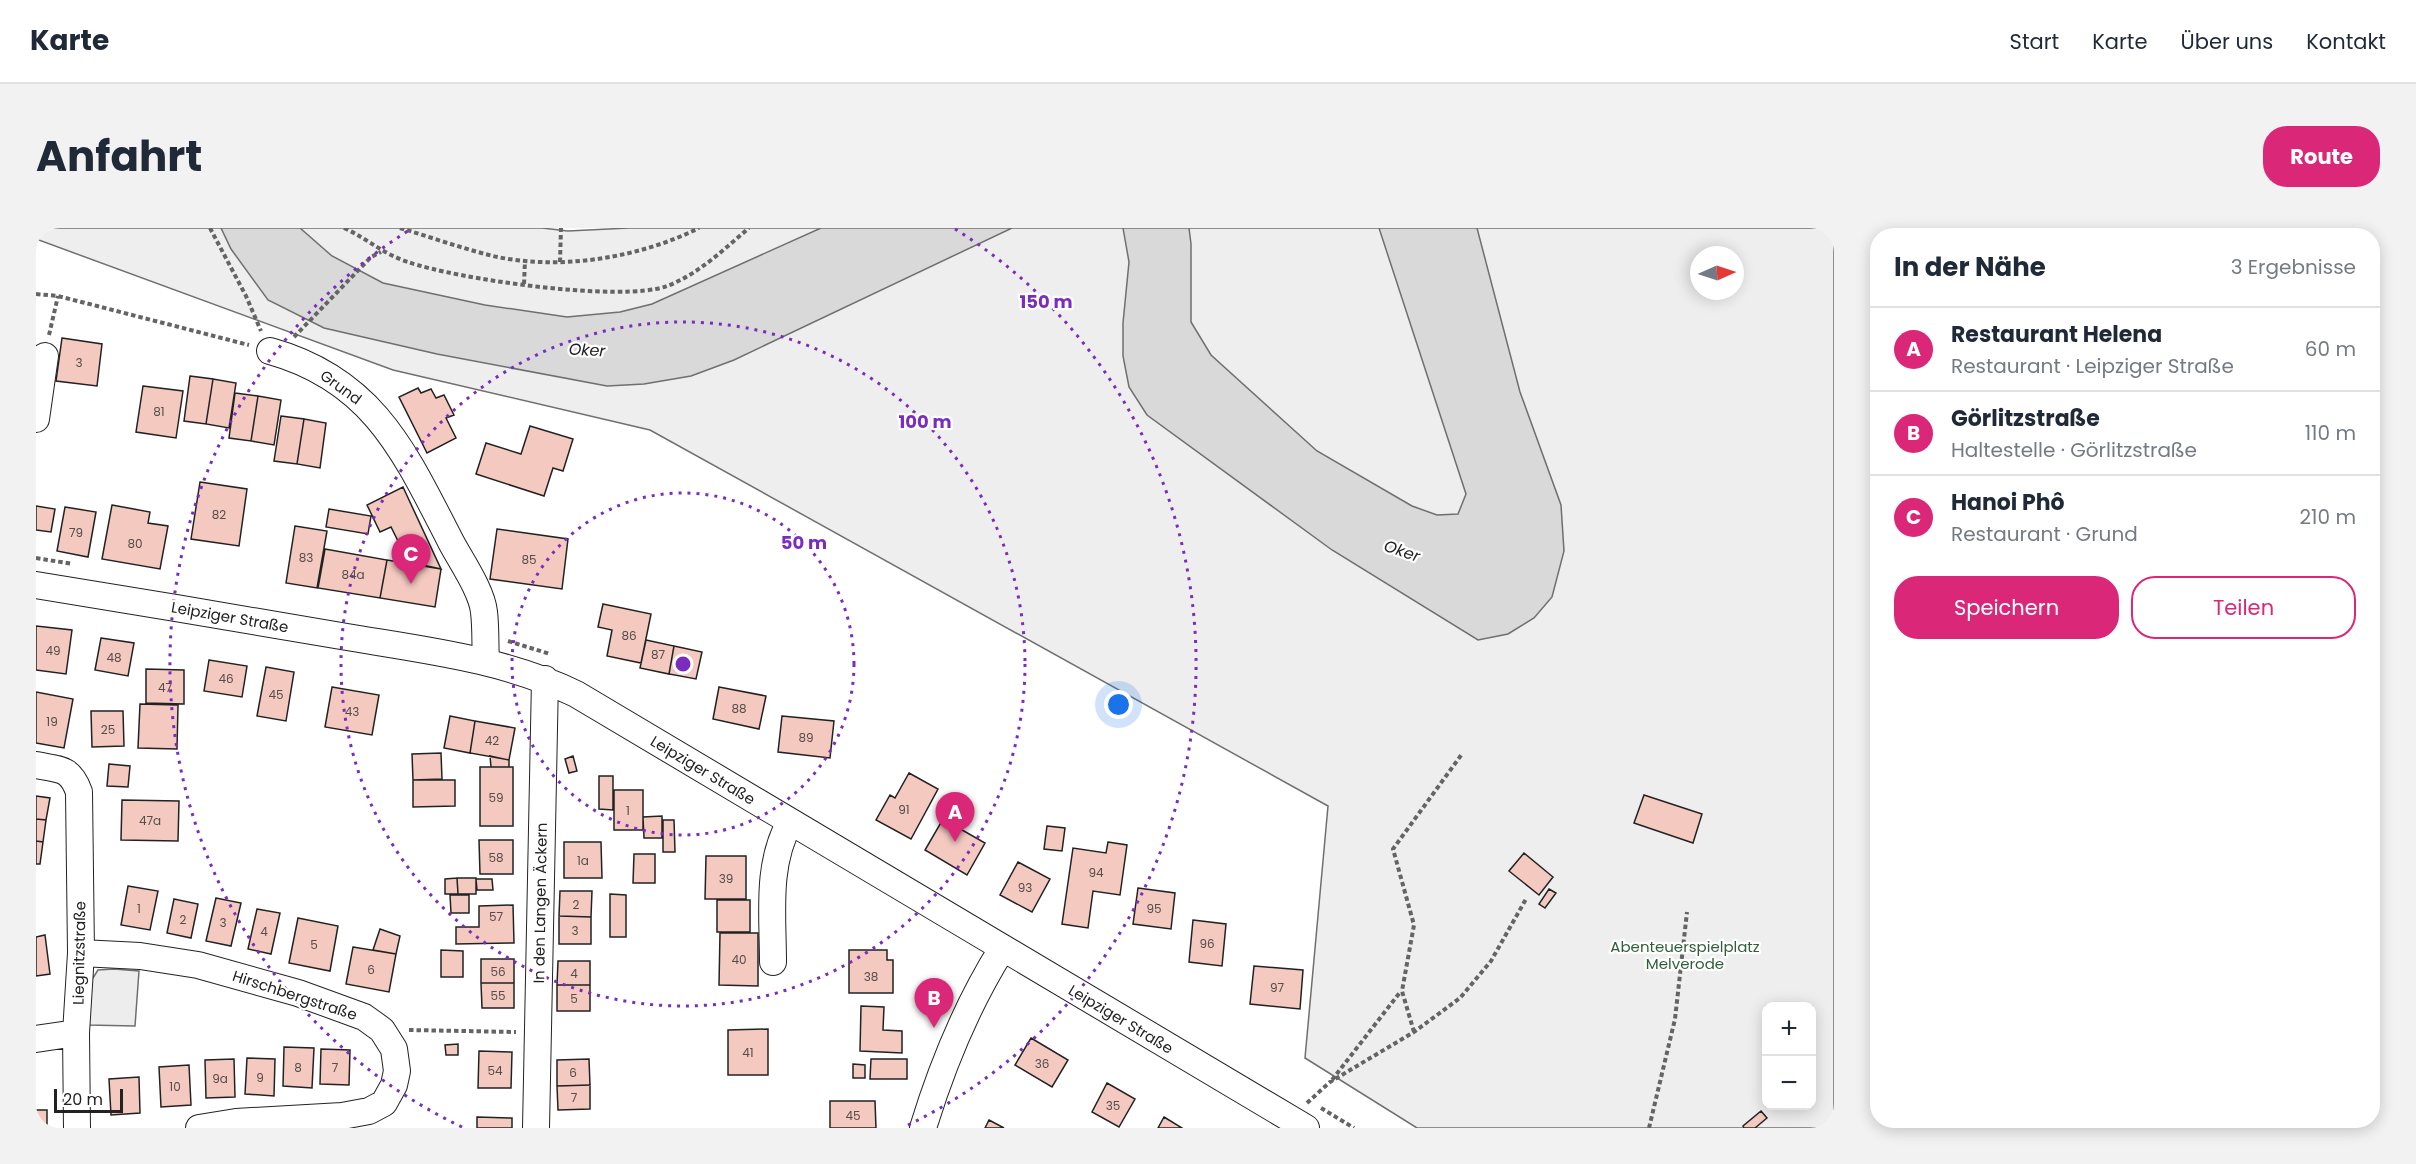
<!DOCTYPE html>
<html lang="de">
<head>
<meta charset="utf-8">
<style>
	:root { --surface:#fff; --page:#f2f2f3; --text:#1f2937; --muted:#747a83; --line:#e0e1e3; --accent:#db2777 }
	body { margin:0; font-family:Poppins,sans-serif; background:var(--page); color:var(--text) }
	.controls { position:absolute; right:18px; bottom:18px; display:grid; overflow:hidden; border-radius:12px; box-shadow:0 3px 15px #0003 }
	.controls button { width:54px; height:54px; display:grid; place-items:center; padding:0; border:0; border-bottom:2px solid var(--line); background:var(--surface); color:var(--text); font:30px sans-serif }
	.compass { position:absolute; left:1654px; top:18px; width:54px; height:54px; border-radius:50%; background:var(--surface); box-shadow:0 3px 15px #0003; rotate:87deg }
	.scale { position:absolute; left:18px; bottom:15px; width:69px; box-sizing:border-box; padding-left:6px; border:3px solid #222; border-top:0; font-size:16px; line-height:21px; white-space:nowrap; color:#222; -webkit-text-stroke:4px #fff; paint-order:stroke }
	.you { position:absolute; left:1083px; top:477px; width:21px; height:21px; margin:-15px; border:4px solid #fff; border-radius:50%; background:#1a73e8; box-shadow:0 0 0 9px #1a73e833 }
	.badge { display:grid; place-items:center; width:39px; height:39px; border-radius:50%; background:var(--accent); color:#fff; font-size:20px; font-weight:700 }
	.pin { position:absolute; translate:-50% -50px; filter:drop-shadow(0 2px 3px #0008) }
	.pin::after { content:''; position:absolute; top:32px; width:21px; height:18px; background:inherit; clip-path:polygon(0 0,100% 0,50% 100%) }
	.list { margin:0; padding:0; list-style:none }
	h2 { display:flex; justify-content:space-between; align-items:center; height:78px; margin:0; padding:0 24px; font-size:26px }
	h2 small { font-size:20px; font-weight:400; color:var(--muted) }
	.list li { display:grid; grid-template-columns:39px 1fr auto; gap:18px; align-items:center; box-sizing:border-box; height:84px; padding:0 24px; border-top:2px solid var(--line) }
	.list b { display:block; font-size:22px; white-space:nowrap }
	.list p { margin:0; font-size:20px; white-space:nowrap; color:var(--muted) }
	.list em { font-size:20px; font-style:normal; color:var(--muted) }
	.actions { display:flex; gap:12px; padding:18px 24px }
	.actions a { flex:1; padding:14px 0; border:2px solid var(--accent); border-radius:24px; text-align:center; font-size:21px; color:var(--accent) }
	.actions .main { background:var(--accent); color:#fff }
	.map { position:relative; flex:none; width:1798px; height:900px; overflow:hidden; border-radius:24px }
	header { display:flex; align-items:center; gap:36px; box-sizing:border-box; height:84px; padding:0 30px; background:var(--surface); border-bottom:2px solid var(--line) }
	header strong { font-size:28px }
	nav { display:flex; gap:33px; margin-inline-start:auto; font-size:21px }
	.intro { display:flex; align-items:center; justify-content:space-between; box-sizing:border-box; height:144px; padding:0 36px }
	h1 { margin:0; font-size:42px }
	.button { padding:15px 27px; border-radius:24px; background:var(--accent); color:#fff; font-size:21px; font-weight:700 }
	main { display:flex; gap:36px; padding:0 36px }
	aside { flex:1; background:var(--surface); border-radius:24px; box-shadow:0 3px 15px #0003 }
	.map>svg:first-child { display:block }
</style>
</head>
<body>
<header>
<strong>Karte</strong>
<nav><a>Start</a><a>Karte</a><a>Über uns</a><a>Kontakt</a></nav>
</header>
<div class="intro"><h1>Anfahrt</h1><a class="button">Route</a></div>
<main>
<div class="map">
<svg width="1798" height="900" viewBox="0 0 1798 900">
	<rect width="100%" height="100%" fill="#fff"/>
	<path fill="#eee" stroke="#6f6f6f" stroke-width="1.5" fill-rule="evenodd" d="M0,0H506L532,3L593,0H1798V900H1381L1269,830L1292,578L614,202L357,142L0,11ZM1663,27H1699V63H1663ZM1730,778H1776V878H1730Z"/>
	<path fill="#ededed" stroke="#6f6f6f" stroke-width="1.5" d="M78,741L103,743L99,798L51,797L53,756L62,742Z"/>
	<path fill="#d9d9d9" stroke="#6f6f6f" stroke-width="1.5" d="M185,0H264L296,28L347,55L449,77L531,89L584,84L616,76L785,0H976L698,132L655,148L608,156L571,158L401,126L288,100L232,72L195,21Z
		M1087,0H1153L1155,16V94L1175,127L1281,223L1376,278L1401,287L1422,286L1430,266L1343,0H1441L1484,164L1525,277L1528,323L1516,369L1498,390L1472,406L1442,412L1296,322L1111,187L1093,159L1087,128V95L1093,34Z"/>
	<path fill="#f3c9c0" stroke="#222" stroke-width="1.5" d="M26,110L66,116L61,158L20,153Z
		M154,148L177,151L170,196L148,193Z
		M177,151L200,155L193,200L170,196Z
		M107,158L147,163L140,210L100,204Z
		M382,160L385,165L395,161L400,170L408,167L418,187L410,190L420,210L391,225L363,169Z
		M199,165L222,168L215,213L193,210Z
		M222,168L245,172L238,217L215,213Z
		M245,188L268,191L261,236L238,233Z
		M268,191L290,195L284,240L261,236Z
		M494,198L537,211L527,243L517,240L508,268L440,246L450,215L485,226Z
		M164,254L211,261L203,318L155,311Z
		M367,259L405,341L382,336L374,325L369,327L355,299L344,304L331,277Z
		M76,277L114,284L112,295L132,298L124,341L66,331Z
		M0,278L19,281L15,304L0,302Z
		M29,279L60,284L52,329L21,323Z
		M293,281L335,288L332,306L290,299Z
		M259,298L291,303L281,360L250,355Z
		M461,301L532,311L526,361L454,351Z
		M289,321L351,332L344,370L282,360Z
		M351,332L405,341L399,379L344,370Z
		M567,376L615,386L605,435L571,428L576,402L562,399Z
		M0,398L36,402L30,446L0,442Z
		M65,410L98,415L92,448L59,442Z
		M610,412L638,418L633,446L604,440Z
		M638,418L666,424L660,451L633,446Z
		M173,432L211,438L206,469L168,463Z
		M230,439L258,444L250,493L221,488Z
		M110,441L148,442V476L110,475Z
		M296,459L343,467L336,507L289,499Z
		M683,459L730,468L723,501L677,491Z
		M0,464L37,471L28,520L0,515Z
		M104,476L142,477L141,521L102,520Z
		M55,483H87L88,518L56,519Z
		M414,488L439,493L434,525L408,520Z
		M746,488L798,493L794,530L742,524Z
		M439,493L479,500L473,532L434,525Z
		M405,525L406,551L377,552L376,526Z
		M454,528L473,532V539H455Z
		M537,528L541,543L533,545L529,531Z
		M73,536L94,538L92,559L71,558Z
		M444,539H477V598H444Z
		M873,545L902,561L875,611L840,592L854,567L859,570Z
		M563,548H577V582L563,581Z
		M377,552H419V578L377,579Z
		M578,562H607V602H578Z
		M1608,567L1666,586L1657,615L1598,595Z
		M0,568L14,570L10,592L0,591Z
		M86,572L143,573L142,613L85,612Z
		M626,588V610H608L607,589Z
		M0,591L10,592L7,614L0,613Z
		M907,591L949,615L931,647L889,622Z
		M627,592H638L639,624H627Z
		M1011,598L1029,600L1026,623L1008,621Z
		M443,612H477V646H444Z
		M0,613L7,614L4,636H0Z
		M528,614H565L566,650H528Z
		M1072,614L1091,617L1084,667L1057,663L1052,700L1026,696L1037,620L1070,625Z
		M1488,625L1517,649L1503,667L1473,643Z
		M598,626H619V655H597Z
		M670,628H710V671H669Z
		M982,634L1014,651L996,684L964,667Z
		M421,650L422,666H409V651Z
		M421,650H440V666H422Z
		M440,651H456L457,662H441Z
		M92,658L122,663L114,702L85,697Z
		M1102,660L1139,665L1135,701L1097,696Z
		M1513,661L1520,665L1509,680L1503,676Z
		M524,663H556L555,689L523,688Z
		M574,666L590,667V709H574Z
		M414,667H433V685H415Z
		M180,670L205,675L195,718L170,713Z
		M138,671L162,676L155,710L131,705Z
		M681,672H714V704H681Z
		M477,677L478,715L420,716V699H443V678Z
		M221,681L244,685L235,726L212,721Z
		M523,688L555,689V716H523Z
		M262,690L302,698L294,743L253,735Z
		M1157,692L1190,696L1186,738L1153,734Z
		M344,701L364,708L360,726L337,722Z
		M684,705H722V758L683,757Z
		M9,707L14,746L0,748V709Z
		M317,719L360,726L353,764L310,756Z
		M405,722L427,723V749H405Z
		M813,722H851V732H857V765H813Z
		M445,731H478V755H445Z
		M522,733H554V757H521Z
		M1218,738L1267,742L1264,781L1214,776Z
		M445,755H478V780H446Z
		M521,757H554V783H521Z
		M825,778L848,779L847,802L866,803V825L824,823Z
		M732,801V847H692V802Z
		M995,810L1032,832L1016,859L979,837Z
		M422,816V827H410L409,817Z
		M248,819L278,820L276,860L247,858Z
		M285,821L314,822L313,857L284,856Z
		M443,823L476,824L475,860H442Z
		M211,830L239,831L238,868L209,866Z
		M198,831L199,869L170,870L169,832Z
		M553,831L554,857L521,858V832Z
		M835,831H871V851H834Z
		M817,836L829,837V850H817Z
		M153,837L155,877L125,879L123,839Z
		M103,849L104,885L75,887L73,851Z
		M1071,855L1099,871L1083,899L1056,884Z
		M554,857V881L522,882L521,858Z
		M794,873H839L840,900H794Z
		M0,882H11V900H0Z
		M1725,883L1731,890L1719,900H1708L1707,898Z
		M441,889L476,890V900H441Z
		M1128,889L1146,900H1122Z
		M953,892L968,900H949Z"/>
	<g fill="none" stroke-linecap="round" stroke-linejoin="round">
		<g stroke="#222" stroke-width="28">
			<path id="minor" d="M234,123C338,152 369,225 415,314C425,333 446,363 448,384C450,400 449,418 450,434
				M0,191L9,128
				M0,357C104,374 207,391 311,409C388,422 468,431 540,466L1270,900
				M0,537C24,542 34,539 43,564L45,725L40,805L41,900
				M45,725L104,728L162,737L262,765L328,789L346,802L358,821L361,843L358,857L348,875L333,883L306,888L200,894L163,900
				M737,734C737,687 730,637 754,594
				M0,811L40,805
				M500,900L509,451
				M887,900C906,838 932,775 966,721"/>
		</g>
		<path stroke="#646464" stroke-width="4" stroke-dasharray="4.5 3" stroke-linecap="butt" d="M174,0L210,68L225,103
			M308,0C332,11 347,26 372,34C420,51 586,75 631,58C663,46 688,21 713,0
			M364,0C394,9 425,20 457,28C523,43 603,30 663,0
			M524,34L525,0
			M488,56L489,32
			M0,66L22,68L213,117
			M13,107L22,68
			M258,109L335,29L345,24
			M0,330L37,336
			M472,413L514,426
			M373,802L480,804
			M1378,804L1366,763L1378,697L1357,621L1426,526
			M1296,852L1365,763
			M1271,875L1294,854L1378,804L1424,770L1455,733L1490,671
			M1285,880L1318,900
			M1613,900L1639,791L1651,684"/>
		<use href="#minor" stroke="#fff" stroke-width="26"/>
	</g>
	<g fill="none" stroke="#7b2cbf" stroke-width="3" stroke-dasharray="3 6">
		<circle cx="647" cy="436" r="171"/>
		<circle cx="647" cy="436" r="342"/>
		<path d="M426 899A513 513 0 0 1 375 1M919 1A513 513 0 0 1 868 899"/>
	</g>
	<g text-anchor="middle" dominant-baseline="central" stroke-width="4.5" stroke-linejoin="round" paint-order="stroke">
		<g font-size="12" fill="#564c4a">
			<text x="43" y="134">3</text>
			<text x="123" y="183">81</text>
			<text x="183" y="286">82</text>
			<text x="40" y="304">79</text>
			<text x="99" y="315">80</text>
			<text x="270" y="329">83</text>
			<text x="493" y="331">85</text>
			<text x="317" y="346">84a</text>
			<text x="593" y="407">86</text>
			<text x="17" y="422">49</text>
			<text x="622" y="426">87</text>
			<text x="78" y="429">48</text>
			<text x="190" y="450">46</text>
			<text x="129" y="459">47</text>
			<text x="240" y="466">45</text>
			<text x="703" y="480">88</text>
			<text x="316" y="483">43</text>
			<text x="16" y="493">19</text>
			<text x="72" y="501">25</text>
			<text x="770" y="509">89</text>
			<text x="456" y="512">42</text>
			<text x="460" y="569">59</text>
			<text x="868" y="581">91</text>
			<text x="592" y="582">1</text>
			<text x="114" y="592">47a</text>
			<text x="460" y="629">58</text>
			<text x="547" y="632">1a</text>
			<text x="1060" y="644">94</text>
			<text x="690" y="650">39</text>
			<text x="989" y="659">93</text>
			<text x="540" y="676">2</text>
			<text x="103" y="680">1</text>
			<text x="1118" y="680">95</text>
			<text x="460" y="688">57</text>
			<text x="147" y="691">2</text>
			<text x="187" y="694">3</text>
			<text x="539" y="702">3</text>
			<text x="228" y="703">4</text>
			<text x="1171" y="715">96</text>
			<text x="278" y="716">5</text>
			<text x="703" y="731">40</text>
			<text x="335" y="741">6</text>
			<text x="462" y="743">56</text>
			<text x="538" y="745">4</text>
			<text x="835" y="748">38</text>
			<text x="1241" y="759">97</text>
			<text x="462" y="767">55</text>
			<text x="538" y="770">5</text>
			<text x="712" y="824">41</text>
			<text x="1006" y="835">36</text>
			<text x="262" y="839">8</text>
			<text x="299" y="839">7</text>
			<text x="459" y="842">54</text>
			<text x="537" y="844">6</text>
			<text x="224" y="849">9</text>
			<text x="184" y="850">9a</text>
			<text x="139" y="858">10</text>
			<text x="538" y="869">7</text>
			<text x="1077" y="877">35</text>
			<text x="817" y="887">45</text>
		</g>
		<g font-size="15" fill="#222" stroke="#fff">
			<text transform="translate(305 159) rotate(36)">Grund</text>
			<text transform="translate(194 389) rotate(10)">Leipziger Straße</text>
			<text transform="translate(667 542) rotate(31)">Leipziger Straße</text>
			<text transform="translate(504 675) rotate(-89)">In den Langen Äckern</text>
			<text transform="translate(43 725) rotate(-89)">Liegnitzstraße</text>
			<text transform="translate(259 767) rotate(18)">Hirschbergstraße</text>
			<text transform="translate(1085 791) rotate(31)">Leipziger Straße</text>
		</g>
		<g font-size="15" fill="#2f5e38" stroke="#fff">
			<text x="1649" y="718">Abenteuerspielplatz<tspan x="1649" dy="17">Melverode</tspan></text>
		</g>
		<g font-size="16" font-style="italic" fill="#222" stroke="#fff">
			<text transform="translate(551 122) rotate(3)">Oker</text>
			<text transform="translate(1366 323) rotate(19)">Oker</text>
		</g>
	</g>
	<circle cx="647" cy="436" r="9" fill="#7b2cbf" stroke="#fff" stroke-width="3"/>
	<g font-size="18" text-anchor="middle" font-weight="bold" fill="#7b2cbf" stroke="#fff" stroke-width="4.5" stroke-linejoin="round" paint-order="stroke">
		<text x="1010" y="80">150 m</text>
		<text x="889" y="200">100 m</text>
		<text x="768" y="321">50 m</text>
	</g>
</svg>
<div class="controls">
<button>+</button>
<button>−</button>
</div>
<svg class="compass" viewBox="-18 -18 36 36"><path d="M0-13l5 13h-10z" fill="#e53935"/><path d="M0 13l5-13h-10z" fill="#747a83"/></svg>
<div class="scale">20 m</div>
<div class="you"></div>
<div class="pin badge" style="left:919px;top:614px">A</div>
<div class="pin badge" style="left:898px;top:800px">B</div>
<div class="pin badge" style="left:375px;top:356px">C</div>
</div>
<aside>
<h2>In der Nähe<small>3 Ergebnisse</small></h2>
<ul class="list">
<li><span class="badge">A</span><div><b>Restaurant Helena</b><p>Restaurant · Leipziger Straße</p></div><em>60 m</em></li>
<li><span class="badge">B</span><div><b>Görlitzstraße</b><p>Haltestelle · Görlitzstraße</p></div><em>110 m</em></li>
<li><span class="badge">C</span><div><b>Hanoi Phô</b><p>Restaurant · Grund</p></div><em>210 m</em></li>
</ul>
<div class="actions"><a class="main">Speichern</a><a>Teilen</a></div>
</aside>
</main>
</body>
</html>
